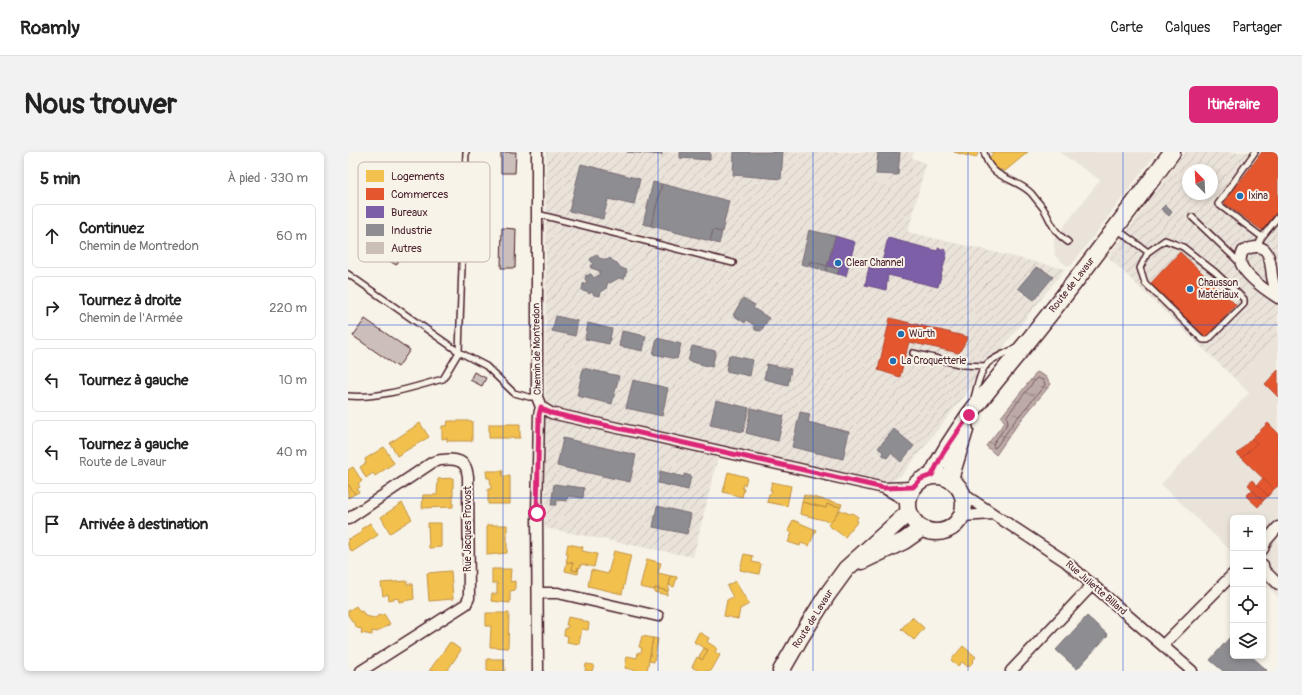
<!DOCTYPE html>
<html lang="fr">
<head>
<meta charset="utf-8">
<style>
	:root { --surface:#fff; --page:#f2f2f2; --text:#222; --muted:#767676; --line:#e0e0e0; --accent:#db2777 }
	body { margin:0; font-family:Pangolin,sans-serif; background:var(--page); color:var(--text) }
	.controls { position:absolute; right:12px; bottom:12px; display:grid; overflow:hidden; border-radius:6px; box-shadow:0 2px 6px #0003 }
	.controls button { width:36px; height:36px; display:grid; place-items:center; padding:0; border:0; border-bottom:1px solid var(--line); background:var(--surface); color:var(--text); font:20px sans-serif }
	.compass { position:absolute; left:834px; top:12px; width:36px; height:36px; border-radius:50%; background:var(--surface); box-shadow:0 2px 6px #0003; rotate:336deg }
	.stop { position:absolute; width:12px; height:12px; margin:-9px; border:3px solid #db2777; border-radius:50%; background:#fff }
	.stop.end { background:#db2777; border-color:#fff; box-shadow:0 1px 4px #0008 }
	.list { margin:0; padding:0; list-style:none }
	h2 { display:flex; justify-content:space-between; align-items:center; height:52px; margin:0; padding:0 16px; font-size:17px }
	h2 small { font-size:13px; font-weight:400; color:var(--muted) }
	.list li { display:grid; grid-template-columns:26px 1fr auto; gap:12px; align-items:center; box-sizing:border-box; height:64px; margin:0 8px 8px; padding:0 8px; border:1px solid var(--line); border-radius:6px }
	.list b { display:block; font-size:15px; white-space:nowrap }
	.list p { margin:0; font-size:13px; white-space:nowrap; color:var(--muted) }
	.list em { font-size:13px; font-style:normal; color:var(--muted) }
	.icon { flex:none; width:22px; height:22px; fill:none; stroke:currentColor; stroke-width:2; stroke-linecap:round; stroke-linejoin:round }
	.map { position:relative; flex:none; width:930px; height:519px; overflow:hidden; border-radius:6px }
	header { display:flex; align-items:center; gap:24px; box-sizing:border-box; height:56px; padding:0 20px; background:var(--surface); border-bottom:1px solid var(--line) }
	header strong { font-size:19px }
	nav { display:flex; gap:22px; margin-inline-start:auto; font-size:14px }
	.intro { display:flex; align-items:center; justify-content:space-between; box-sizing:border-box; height:96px; padding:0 24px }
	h1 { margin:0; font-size:28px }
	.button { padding:10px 18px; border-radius:6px; background:var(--accent); color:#fff; font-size:14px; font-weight:700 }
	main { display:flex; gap:24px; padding:0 24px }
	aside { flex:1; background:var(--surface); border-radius:6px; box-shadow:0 2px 6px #0003 }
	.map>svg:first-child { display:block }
</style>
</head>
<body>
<header>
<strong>Roamly</strong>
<nav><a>Carte</a><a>Calques</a><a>Partager</a></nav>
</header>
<div class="intro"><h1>Nous trouver</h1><a class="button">Itinéraire</a></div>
<main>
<aside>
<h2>5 min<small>À pied · 330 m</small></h2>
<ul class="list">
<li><svg class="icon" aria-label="ahead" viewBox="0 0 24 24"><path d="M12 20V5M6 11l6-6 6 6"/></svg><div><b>Continuez</b><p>Chemin de Montredon</p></div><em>60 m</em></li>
<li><svg class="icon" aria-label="right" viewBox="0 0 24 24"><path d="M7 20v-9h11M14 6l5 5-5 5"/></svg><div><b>Tournez à droite</b><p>Chemin de l'Armée</p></div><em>220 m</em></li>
<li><svg class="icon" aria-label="left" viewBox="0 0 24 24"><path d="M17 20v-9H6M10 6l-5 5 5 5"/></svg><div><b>Tournez à gauche</b></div><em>10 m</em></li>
<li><svg class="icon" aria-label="left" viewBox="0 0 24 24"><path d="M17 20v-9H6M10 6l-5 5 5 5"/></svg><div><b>Tournez à gauche</b><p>Route de Lavaur</p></div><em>40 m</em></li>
<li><svg class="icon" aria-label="arrive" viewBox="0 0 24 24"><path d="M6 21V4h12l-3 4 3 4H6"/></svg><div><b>Arrivée à destination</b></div></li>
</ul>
</aside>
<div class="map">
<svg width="930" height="519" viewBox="0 0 930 519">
	<defs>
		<pattern id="industrial-furrows" width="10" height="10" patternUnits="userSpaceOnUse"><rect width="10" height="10" fill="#eae3da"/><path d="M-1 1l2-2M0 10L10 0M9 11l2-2" fill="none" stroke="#cac2bb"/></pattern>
		<pattern id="water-ripples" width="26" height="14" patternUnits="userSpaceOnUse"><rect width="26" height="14" fill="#bcaaa7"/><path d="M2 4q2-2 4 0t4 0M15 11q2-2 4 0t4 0" fill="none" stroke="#9b8a88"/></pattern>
	</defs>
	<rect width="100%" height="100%" fill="#f7f3e8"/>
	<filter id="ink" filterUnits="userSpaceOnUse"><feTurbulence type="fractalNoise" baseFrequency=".025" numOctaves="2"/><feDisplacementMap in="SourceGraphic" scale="8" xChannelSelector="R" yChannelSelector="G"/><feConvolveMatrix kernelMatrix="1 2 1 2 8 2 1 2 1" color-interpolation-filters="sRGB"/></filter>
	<g filter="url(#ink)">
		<path fill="#eae3da" d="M711,0H809L723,114H719L707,104L706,87L752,28Z
			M930,186V445L915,430V366H885V401L813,332L901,241L889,229Z"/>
		<path fill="url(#industrial-furrows)" fill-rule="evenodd" d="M198,0H566L564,6L578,11L560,80L717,117L553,324L525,339L370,305L345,405L197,376Z
			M837,0H930V186L889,229L760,105ZM840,18H864V42H840Z"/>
		<path fill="url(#water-ripples)" stroke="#8e7275" d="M689,220L698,225L703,232L669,273L648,303L638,294L657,270L653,265Z"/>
		<path fill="#f2c14e" stroke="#c09044" d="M606,0H626L630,1L628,6Z
			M643,0H680L656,20L654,17L651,20L640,6L645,2Z
			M100,269H124V289H99V286L94,287V274H99Z
			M72,271L81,285L49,304L42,291Z
			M141,272H172V286H141Z
			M36,295L46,311L27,324L25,321L18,326L12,315L18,311L17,307Z
			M5,315L14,329L10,332L12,335L9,337L11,340L7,342L0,332V318Z
			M138,319H155L154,324H162V352H140V337H143L142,326H139Z
			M380,320L399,325L397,333L395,332L394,336L396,337L394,345L375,340Z
			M105,326V355L74,356L75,343H89L90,327Z
			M424,330L443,334L439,354L419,350L421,342H423L424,338H422Z
			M0,332L7,342L0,346Z
			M456,343L494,352L493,355L479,352L478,356L454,350Z
			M454,350L478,356L479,352L493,355L483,370L452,362Z
			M54,351L64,367L42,381L33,365Z
			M492,358L502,362L504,361L510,365L508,368L510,369L497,385L480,373Z
			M445,368L468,378L461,394L453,391L452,394L440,390L444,381L440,379Z
			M22,371L30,383L4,400L0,394V386L2,387L14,380L13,377Z
			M80,371H93V395L81,396Z
			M139,373H159V401L139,403Z
			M220,392L235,395L234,399L249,402L246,415L233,412L232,416L230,415L229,419L224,418L225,411L218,410L220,403L218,402Z
			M266,399L283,403L274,442L240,434L243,418L260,422Z
			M396,402L405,404L404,410L413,412L411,422L392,418Z
			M299,407L313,411L310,421L323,424L320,439L307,436L306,438L292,435Z
			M219,410L225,411L224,418L229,419L230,415L231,416L230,422L217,419Z
			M144,417H163L162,430L167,429V438L162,439V451L143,449L144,442H149V431H144Z
			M103,419L105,447L81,449L79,421Z
			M323,424L329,425L326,435L321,433Z
			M59,429V432H65L66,447L51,450L50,446L41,448L40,442L35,444L33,431Z
			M387,429L401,452L392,457L390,467L376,464L379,448L385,445L379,434Z
			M307,436L320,439L319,443L306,440Z
			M8,454L12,460L14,459L17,464L27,466L31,463L32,464L36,462L42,472L29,480L24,479V483L13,481L14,477L9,476L0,463V459Z
			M138,461H161L160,496L142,495L143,474H138Z
			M220,465L235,468V469L241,471L240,478L234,477L231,492L219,490L220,484L216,483L217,476H220V473H218Z
			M564,465L576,476L566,488L553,477Z
			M351,480L361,486L359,490L369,496L367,500L372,503L363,519H351L344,515L349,505L354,508L360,498L346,490Z
			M294,484L305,486L299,519H289L277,516L279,504L289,506L290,500L293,501L294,496L291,495Z
			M305,486L310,487L306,510L301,509Z
			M102,490L113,498L99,519H81Z
			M615,494L628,505L625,508L626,509L620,515L614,510L610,514L603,508Z
			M356,496L360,498L354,508L351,505Z
			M139,507H156L157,519H139Z
			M238,512L246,513L244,519H237Z"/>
		<path fill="#e4572e" stroke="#b6462d" d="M914,0H930V58L915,79L876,51Z
			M832,100L888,153L858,185L802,132Z
			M542,166L620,185L611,201L561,190L552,225L530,218Z
			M930,218V245L917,232Z
			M920,271L930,281V334L926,337L894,306L909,291L904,286Z
			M904,286L909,291L894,306L889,302Z
			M915,326L926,337L920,344L909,333Z
			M904,328L920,344L915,349L900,333Z
			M904,338L915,349L910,355L898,344Z"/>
		<path fill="#7b5ea7" stroke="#6c4b82" d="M487,84L507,90L498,124L489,122L491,117L479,114Z
			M540,86L590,99V96L598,98V101H599L590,135L540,123L538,138L517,133L521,115L532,118Z"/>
		<path fill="#8d8d92" stroke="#796c73" d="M279,0H314V3Z
			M332,0H362V8L332,6Z
			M386,0H435L433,27L385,23Z
			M530,0H552L550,23L528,22Z
			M233,12L292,27L286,53L260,47L255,67L221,59Z
			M305,30L314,32L303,74L295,72Z
			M314,32L381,49L374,80L365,78L362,89L303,74Z
			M817,53L824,60L821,64L813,57Z
			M365,78L374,80L371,92L362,89Z
			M461,78L487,84L479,114L462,109L461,114L453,112Z
			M249,102L251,106L259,108L262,106L265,109L269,111L273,116L279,118L276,127L271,126L262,131L260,130L258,137L253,140L252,144L246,143L244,140L241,142L239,139L236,140L234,138L235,132L239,130L237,127L238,123L241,124V122H243L246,126L251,123L252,119L243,116L242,114L245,112L242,107Z
			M462,109L479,114L478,119L461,114Z
			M479,114L491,117L489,122L478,119Z
			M688,115L697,119L705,125L686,148L670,136Z
			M395,146L407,153L405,156L421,166L413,179L407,178L406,173L398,168L397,171L385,163Z
			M208,164L230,169L227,184L204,179Z
			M240,171L264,177L261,192L237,187Z
			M274,179L298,184L295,199L271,194Z
			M309,186L333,192L329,207L305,202Z
			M344,194L368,199L364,215L340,209Z
			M381,203L405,208L402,224L378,219Z
			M419,212L443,217L440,233L416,227Z
			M235,216L271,224L264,252L229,244Z
			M285,228L320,236L314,264L278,256Z
			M368,248L401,256L395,280L362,273Z
			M403,256L436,264L430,289L398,281Z
			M452,260L462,262L460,270L501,280L495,307L444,295Z
			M546,277L566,294L553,310L543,301L539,306L534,302L535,300L530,296Z
			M215,286L288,303L282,330L209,314Z
			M312,319L336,325V322L343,324L340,338L310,331Z
			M206,332L236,336L235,346L220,344L219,349L209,348L208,353H203Z
			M309,354L343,362L339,382L305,375Z
			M739,464L760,483L729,517L708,498Z
			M882,485L885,488V504H903L919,518L918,519H875L862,508Z"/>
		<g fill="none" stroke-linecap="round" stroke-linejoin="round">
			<path stroke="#78575d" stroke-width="1" d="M689,226L695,228L697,233L666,270L648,295L646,296L645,292L660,271L659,264Z"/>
		</g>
		<path fill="#ccbfb9" stroke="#4a1f2b" d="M153,0H168L167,21H153Z
			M70,36L90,49L48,113L28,100Z
			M154,76L168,77L167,116H153Z
			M17,167L62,198L50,215L5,184Z
			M126,220L138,226L134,234L122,228Z"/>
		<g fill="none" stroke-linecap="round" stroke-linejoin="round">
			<g stroke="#4a1f2b" stroke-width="8">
				<path id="lane" d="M118,0L111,200L138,214L166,241L181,245H189
					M636,0C642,28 667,25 683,41C687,46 691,51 695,56C700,63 703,73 709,80C712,84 716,87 720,90
					M907,0L870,52L914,85
					M189,62L385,111
					M844,65L891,110
					M770,78L800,100
					M817,88L835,95L867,120L896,147V152L860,188H855L797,131L792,116L800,100Z
					M909,95L914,85L930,65
					M0,122L111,200L95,227C65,235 32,247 0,244
					M565,201L615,213L638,214
					M626,249V246C629,235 632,218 640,211C647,205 658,201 666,197"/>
			</g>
			<g stroke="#4a1f2b" stroke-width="13">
				<path id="street" d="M189,0V245L193,255L191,263L189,361L190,519
					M930,146C928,139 925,131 924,124C922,104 920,87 895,99C893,103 892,107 893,112C898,125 919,139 930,146
					M193,255L203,261L536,336L559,349
					M536,336L565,335
					M615,342L717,409L844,519
					M614,364L645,362
					M0,367L85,310C93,307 112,305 117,314C119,316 119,321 120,324L121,446L118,452L13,519
					M915,397L918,389L930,375
					M915,413L916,418L930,432
					M190,441H210L310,464
					M815,493L885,422
					M663,519L745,432"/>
			</g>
			<g stroke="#4a1f2b" stroke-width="19">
				<path id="primary" d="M584,323C609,273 646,231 681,188C730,127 777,64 824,0
					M560 352a28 28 0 1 1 56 0a28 28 0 1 1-56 0Z
					M602,327L617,278
					M514,409L556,389L573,377
					M433,519L452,486L479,443L498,417L560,361"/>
			</g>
			<use href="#lane" stroke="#f7f3e8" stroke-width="5"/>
			<use href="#street" stroke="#f7f3e8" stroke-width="10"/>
			<use href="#primary" stroke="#f7f3e8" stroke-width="16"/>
		</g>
	</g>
	<g fill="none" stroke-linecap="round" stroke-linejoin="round" filter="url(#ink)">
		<path stroke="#db2777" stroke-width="5" d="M189,361L191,263L193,255L196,258L203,261L536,336L565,335L573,327L584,323L595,301L621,263"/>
	</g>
	<path fill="none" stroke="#1d4ed8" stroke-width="1" stroke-opacity="0.55" d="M155,0V519M310,0V519M465,0V519M620,0V519M775,0V519M0,173H930M0,346H930"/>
	<g fill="#1f6fb2" stroke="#f7f3e8" stroke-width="1.5">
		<circle cx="892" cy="44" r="4"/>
		<circle cx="490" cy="111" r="4"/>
		<circle cx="842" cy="137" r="4"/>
		<circle cx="553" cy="182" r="4"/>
		<circle cx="545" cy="209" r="4"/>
	</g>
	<g text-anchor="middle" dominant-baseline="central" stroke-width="4" stroke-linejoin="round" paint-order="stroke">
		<g font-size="10" fill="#4a1f2b" stroke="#f7f3e8" text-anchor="start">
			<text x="900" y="44">Ixina</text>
			<text x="498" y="111">Clear Channel</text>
			<text x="850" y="131">Chausson<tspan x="850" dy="12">Matériaux</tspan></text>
			<text x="561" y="182">Würth</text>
			<text x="553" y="209">La Croquetterie</text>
		</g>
		<g font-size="10" fill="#4a1f2b" stroke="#f7f3e8">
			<text transform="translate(724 133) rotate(-52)">Route de Lavaur</text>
			<text transform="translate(189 197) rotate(-91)">Chemin de Montredon</text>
			<text transform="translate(120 377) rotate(-90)">Rue Jacques Provost</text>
			<text transform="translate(748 436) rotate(41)">Rue Juliette Billard</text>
			<text transform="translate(465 467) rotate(-58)">Route de Lavaur</text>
		</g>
	</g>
	<rect x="10" y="10" width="132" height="100" rx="6" fill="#f7f3e8" stroke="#c3b3af" stroke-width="1"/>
	<rect x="18" y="18" width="18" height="12" fill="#f2c14e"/>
	<rect x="18" y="36" width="18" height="12" fill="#e4572e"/>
	<rect x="18" y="54" width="18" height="12" fill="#7b5ea7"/>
	<rect x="18" y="72" width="18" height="12" fill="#8d8d92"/>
	<rect x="18" y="90" width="18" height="12" fill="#ccbfb9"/>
	<g font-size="11" fill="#4a1f2b">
		<text x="43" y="28">Logements</text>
		<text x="43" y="46">Commerces</text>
		<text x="43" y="64">Bureaux</text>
		<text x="43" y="82">Industrie</text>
		<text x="43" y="100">Autres</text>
	</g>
</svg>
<div class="controls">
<button>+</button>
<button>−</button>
<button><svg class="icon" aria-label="locate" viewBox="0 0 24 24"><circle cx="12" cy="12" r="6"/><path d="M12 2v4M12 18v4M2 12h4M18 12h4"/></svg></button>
<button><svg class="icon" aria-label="layers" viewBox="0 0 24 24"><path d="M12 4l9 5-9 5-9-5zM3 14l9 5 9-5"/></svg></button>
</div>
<svg class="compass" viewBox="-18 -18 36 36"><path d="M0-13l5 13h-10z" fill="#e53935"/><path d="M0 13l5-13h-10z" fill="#767676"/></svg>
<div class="stop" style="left:189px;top:361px"></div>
<div class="stop end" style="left:621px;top:263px"></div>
</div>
</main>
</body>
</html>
